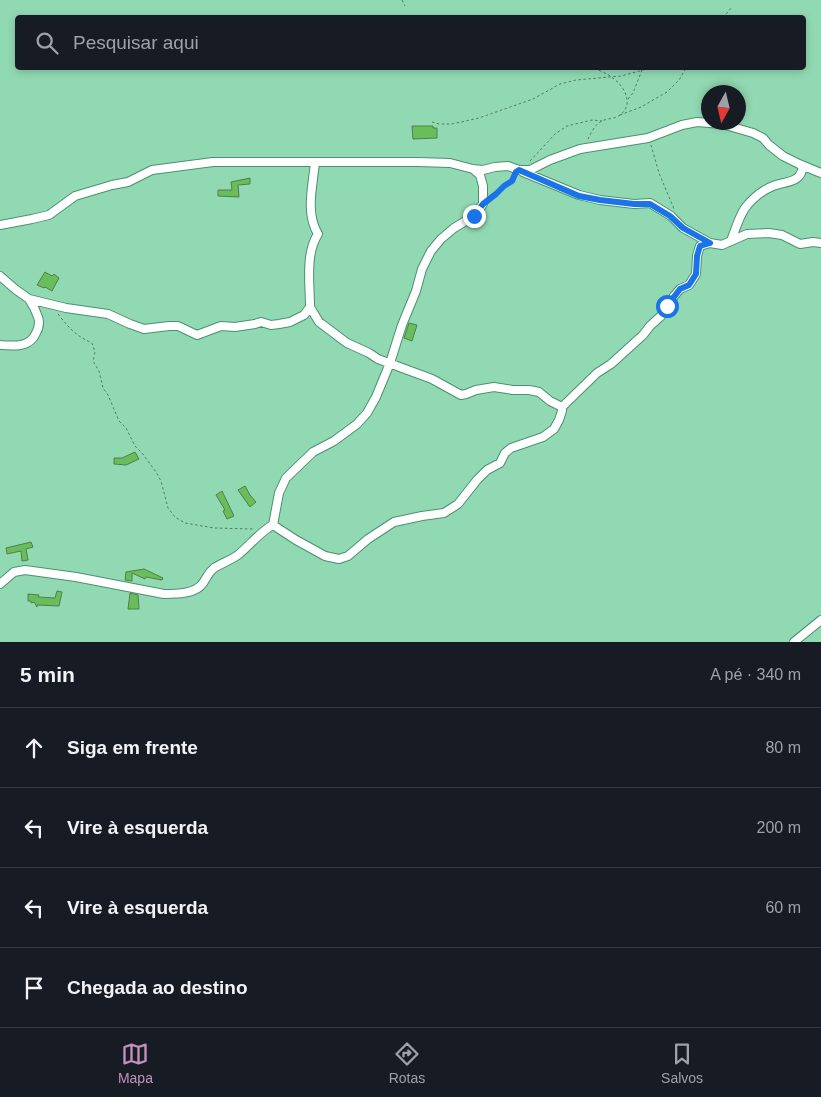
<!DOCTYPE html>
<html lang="pt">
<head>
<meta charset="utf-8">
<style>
	:root { --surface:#171b24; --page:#242831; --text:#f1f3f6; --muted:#9ea1a6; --line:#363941; --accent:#c690bc }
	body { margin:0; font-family:Helvetica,sans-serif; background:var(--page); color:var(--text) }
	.compass { position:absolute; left:701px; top:85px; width:45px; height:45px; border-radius:50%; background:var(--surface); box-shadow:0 2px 8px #0003; rotate:188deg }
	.stop { position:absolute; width:15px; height:15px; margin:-11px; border:4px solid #1a73e8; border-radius:50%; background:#fff }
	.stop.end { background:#1a73e8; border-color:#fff; box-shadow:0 1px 5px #0008 }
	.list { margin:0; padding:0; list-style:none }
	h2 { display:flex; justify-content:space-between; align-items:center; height:65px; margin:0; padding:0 20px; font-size:21px }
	h2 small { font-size:16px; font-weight:400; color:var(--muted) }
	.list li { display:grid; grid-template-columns:32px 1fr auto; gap:15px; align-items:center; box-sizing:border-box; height:80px; padding:0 20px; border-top:1px solid var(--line) }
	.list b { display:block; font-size:19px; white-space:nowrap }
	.list em { font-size:16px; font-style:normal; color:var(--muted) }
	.icon { flex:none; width:28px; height:28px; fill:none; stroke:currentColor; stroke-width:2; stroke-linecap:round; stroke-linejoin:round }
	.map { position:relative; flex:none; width:821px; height:642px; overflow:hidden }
	.search { position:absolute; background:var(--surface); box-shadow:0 2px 8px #0003; left:15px; right:15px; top:15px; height:55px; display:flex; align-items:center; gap:12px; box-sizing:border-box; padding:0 18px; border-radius:5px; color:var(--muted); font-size:19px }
	.sheet { height:385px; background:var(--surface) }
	nav { display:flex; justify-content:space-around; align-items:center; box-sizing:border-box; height:70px; border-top:1px solid var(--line); background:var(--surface); font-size:14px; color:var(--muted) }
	nav a { display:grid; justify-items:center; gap:2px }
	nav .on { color:var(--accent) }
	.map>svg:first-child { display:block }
</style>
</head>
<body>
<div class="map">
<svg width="821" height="642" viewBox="0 0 821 642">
	<rect width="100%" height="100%" fill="#91d9b3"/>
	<path fill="#69bd5a" stroke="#537e4b" d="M412,126H433V128H437V138L413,139Z
		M250,178V184L238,185L239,197L218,196V190H232L231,182Z
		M45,272L52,276L54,274L59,278L52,291L45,287L44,288L37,285Z
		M409,323L417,325L412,341L404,338Z
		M135,452L139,459L126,465L114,464V458H122Z
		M245,486L250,495L256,502L250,507L238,490Z
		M222,491L234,516L227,519L223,511L225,510L216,495Z
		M31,542L33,547L26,549L28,560L22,561L21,551L7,554L6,548Z
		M144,569L163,578L162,580L146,577L145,579L132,573V581L125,580L126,572Z
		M57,591L62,592L59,606L37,605V607L34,602L31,603V601H28V594L39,595L38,597L55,598Z
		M130,593L138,595L139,609H128Z"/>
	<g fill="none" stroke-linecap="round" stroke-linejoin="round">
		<g stroke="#4a916e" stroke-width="10">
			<path id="street" d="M523,172L579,195L600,200L634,204L650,203L671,216L683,228L710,243
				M0,225L32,219L49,215L75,196L112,185L128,182L152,170L213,162H418L450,163L473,169L483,170L495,167L508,166L519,170H530L550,160L580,149L648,138L682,125L697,122L722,124L753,133L763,138L769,145L783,156L799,164L821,173
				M731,241L747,234L769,233L782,235L800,244L813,242L821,243
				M0,276L15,289L29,299L66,308L108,314L130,324L144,329L169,326H178L197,335L221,326L235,327L255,324L261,322L271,325L279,324L290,322L304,315L310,307L319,322L347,343L369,353L378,359L432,379L461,395L466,394L476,390L494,387L513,390H529L539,392L550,401L562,407
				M310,307C310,284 305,254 318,234C305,213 313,185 315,162
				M0,345C13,346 30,348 36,333C39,328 40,323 38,317C36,311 33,305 29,299
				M273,525L296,540L325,556L339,559L348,556L368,539L394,522L422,516L444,513L458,504L477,480L487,470L500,463L505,453L511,448L543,437L554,429L559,420L562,411V407L597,373L611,364L643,335L650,326L661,316L674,296L680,289L689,285L696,274L697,256L700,246L710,243L722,245L731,241C735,230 739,217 745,208C752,199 763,190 773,186C787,181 801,183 803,166
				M273,525L279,493L286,478L313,452L334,441L357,424L367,413L376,397L390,363L402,325L416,291L422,269L431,251L441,239L454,228L474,216L483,204V186L480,175L473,169
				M0,584L14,572L25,570L76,577L164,594C176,594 196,594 203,583C207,577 208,573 214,568C222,563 231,560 238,555C249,546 262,530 273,525
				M794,642L821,620"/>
		</g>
		<path stroke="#4d7d63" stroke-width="1" stroke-dasharray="2.5 2.5" stroke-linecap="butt" d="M402,0L405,6
			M723,18L731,8
			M628,99L633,93L642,70V68
			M620,115L641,107L667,92L679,80L686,68
			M432,122L439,124H452L479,118L533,99L560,84L576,80L621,76L636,72L649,68
			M588,139C591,133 595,124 602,121C608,118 615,119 620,115C634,105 625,87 614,79C608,74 601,71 594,68
			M651,145L659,173L674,209
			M530,161L555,134L567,126L592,120L602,121
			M492,198L503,186L512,181L514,177
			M58,314C69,328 76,336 92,343L95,352L93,361L99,371L103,388L108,395L119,421L126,428L135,446L142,453L156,472L161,481L168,508L175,517L185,523L214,528L253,529"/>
		<use href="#street" stroke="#fff" stroke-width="8"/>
	</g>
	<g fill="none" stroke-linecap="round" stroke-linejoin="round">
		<path stroke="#1a73e8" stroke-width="6" d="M474,216L483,204L496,194L504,186L512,181L516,172L519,170L579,196L600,200L634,204H650L670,216L683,228L710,243L700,246L697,256L696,274L689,285L680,289L667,306"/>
	</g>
</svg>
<svg class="compass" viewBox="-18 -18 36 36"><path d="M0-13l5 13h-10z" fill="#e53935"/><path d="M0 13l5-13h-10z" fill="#9ea1a6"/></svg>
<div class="stop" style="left:667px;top:306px"></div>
<div class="stop end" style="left:474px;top:216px"></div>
<div class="search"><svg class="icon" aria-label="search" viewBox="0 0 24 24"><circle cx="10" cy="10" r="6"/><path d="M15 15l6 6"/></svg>Pesquisar aqui</div>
</div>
<section class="sheet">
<h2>5 min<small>A pé · 340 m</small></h2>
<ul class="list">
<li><svg class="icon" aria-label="ahead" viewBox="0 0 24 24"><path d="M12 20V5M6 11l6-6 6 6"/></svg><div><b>Siga em frente</b></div><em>80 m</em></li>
<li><svg class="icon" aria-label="left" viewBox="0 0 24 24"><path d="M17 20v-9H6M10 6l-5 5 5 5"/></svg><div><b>Vire à esquerda</b></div><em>200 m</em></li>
<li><svg class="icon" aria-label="left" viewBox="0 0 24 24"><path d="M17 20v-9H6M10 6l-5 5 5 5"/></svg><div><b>Vire à esquerda</b></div><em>60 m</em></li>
<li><svg class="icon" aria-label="arrive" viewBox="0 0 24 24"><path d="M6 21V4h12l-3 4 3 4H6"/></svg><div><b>Chegada ao destino</b></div></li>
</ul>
</section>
<nav>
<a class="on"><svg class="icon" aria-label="map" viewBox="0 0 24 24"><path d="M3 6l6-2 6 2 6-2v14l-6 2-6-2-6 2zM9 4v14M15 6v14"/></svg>Mapa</a>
<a><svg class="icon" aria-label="directions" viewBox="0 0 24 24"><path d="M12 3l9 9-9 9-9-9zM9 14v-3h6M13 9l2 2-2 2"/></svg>Rotas</a>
<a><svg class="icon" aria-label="saved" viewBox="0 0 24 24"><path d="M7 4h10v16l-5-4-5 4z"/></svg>Salvos</a>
</nav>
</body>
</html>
